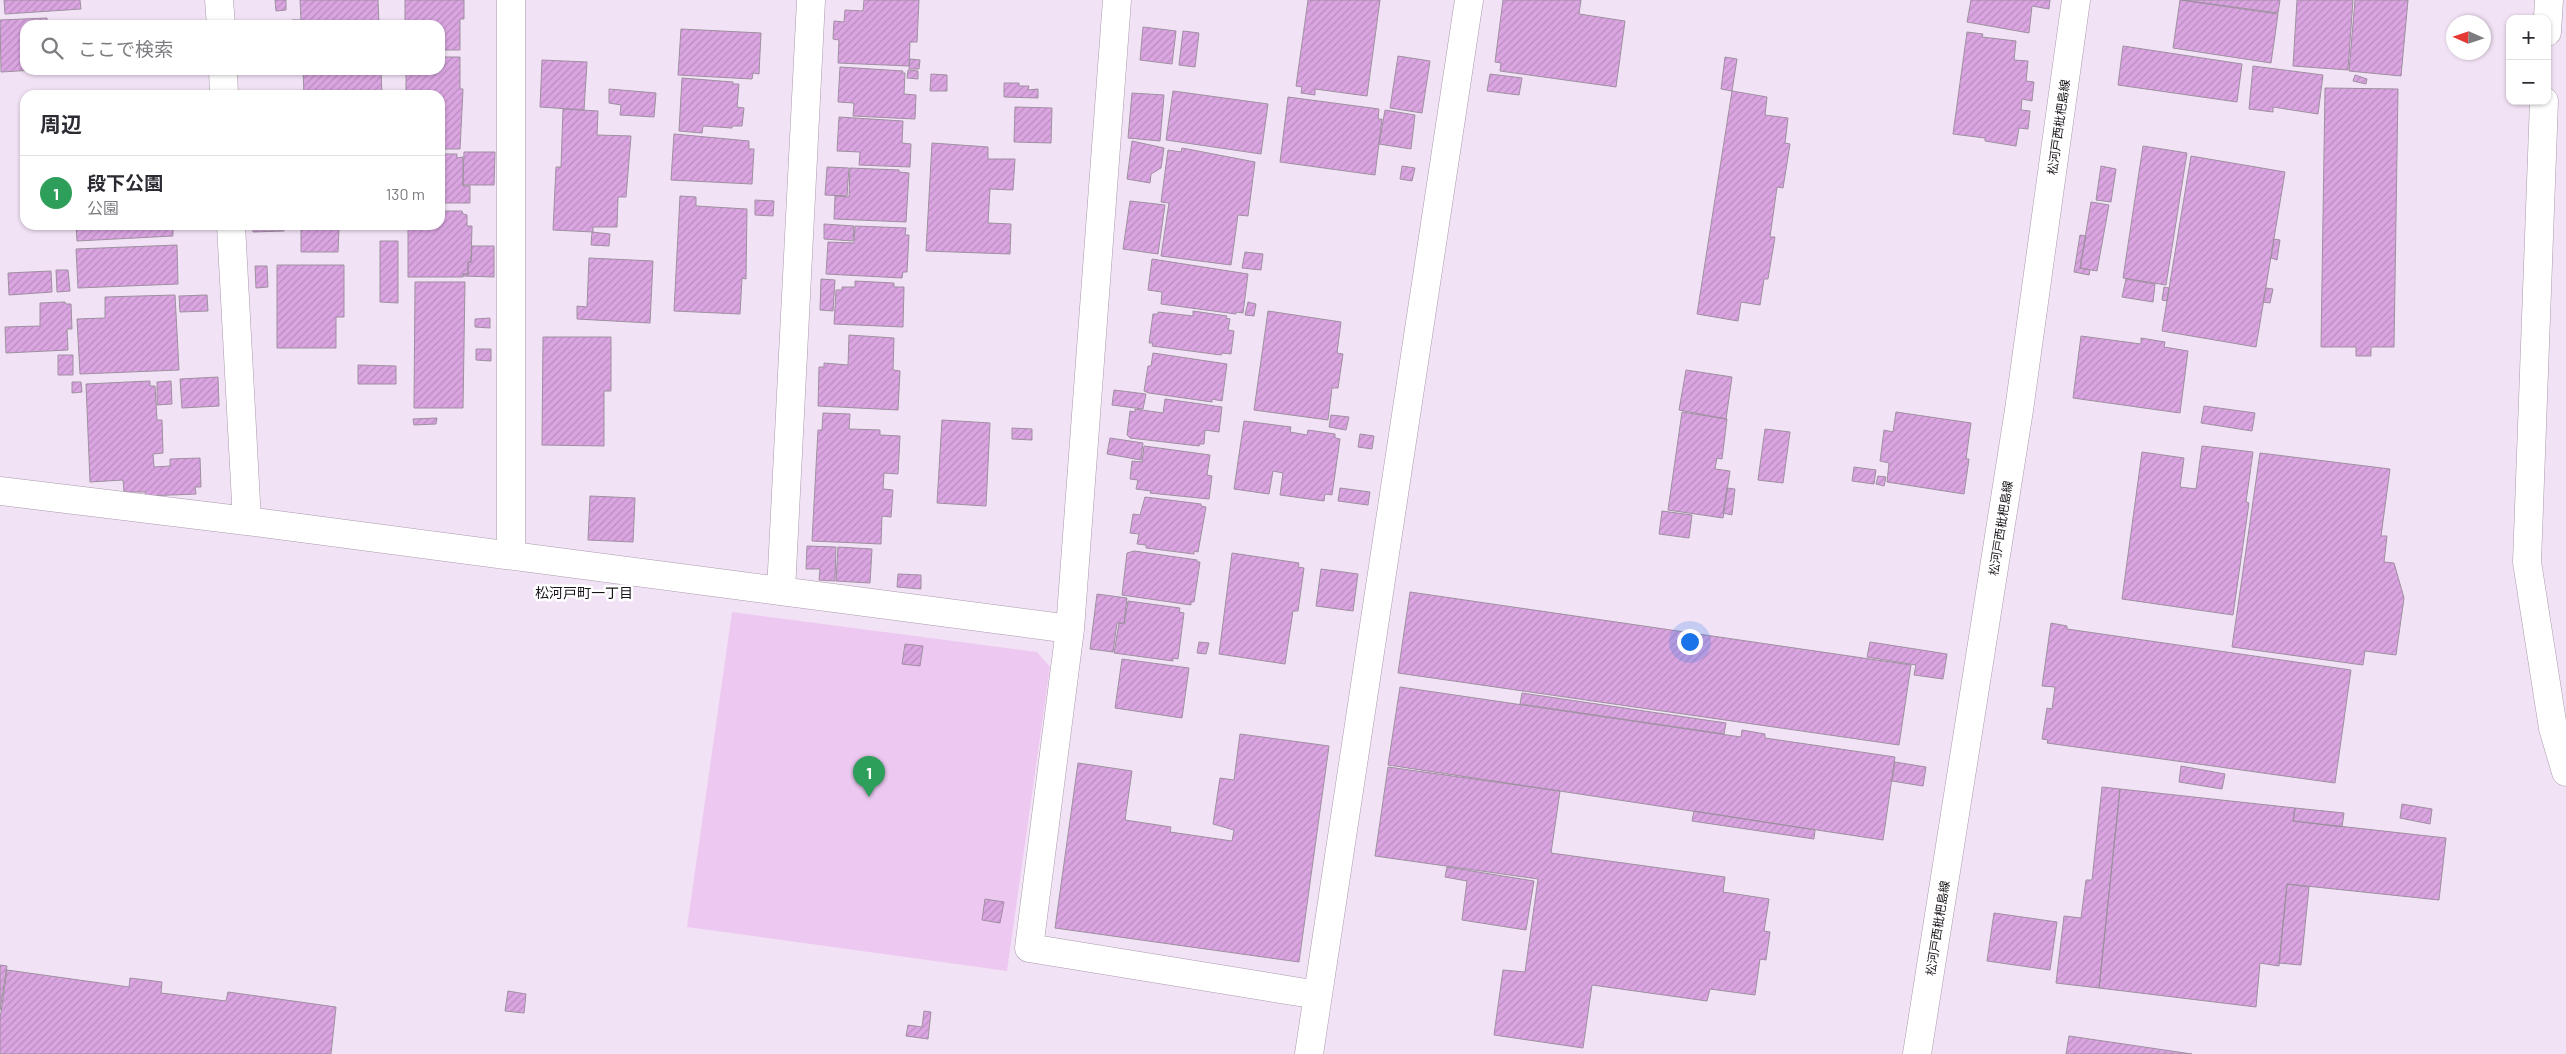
<!DOCTYPE html>
<html lang="ja">
<head>
<meta charset="utf-8">
<style>
	:root { --surface:#fff; --page:#f7f7f7; --text:#2b2b33; --muted:#7c7c81; --line:#e1e1e2; --accent:#7c3aed }
	body { margin:0; font-family:Barlow,"Noto Sans JP",sans-serif; background:var(--page); color:var(--text) }
	.controls { position:absolute; right:15px; top:15px; display:grid; overflow:hidden; border-radius:10px; box-shadow:0 1px 4px #0004 }
	.controls button { width:45px; height:45px; display:grid; place-items:center; padding:0; border:0; border-bottom:1px solid var(--line); background:var(--surface); color:var(--text); font:25px sans-serif }
	.compass { position:absolute; left:2446px; top:15px; width:45px; height:45px; border-radius:50%; background:var(--surface); box-shadow:0 1px 4px #0004; rotate:273deg }
	.you { position:absolute; left:1689px; top:641px; width:18px; height:18px; margin:-12px; border:4px solid #fff; border-radius:50%; background:#1a73e8; box-shadow:0 0 0 8px #1a73e833 }
	.badge { display:grid; place-items:center; width:32px; height:32px; border-radius:50%; background:var(--accent); color:#fff; font-size:16px; font-weight:700 }
	.pin { position:absolute; translate:-50% -41px; filter:drop-shadow(0 1px 2px #0008) }
	.pin::after { content:''; position:absolute; top:26px; width:18px; height:15px; background:inherit; clip-path:polygon(0 0,100% 0,50% 100%) }
	.list { margin:0; padding:0; list-style:none }
	h2 { display:flex; justify-content:space-between; align-items:center; height:65px; margin:0; padding:0 20px; font-size:21px }
	h2 small { font-size:16px; font-weight:400; color:var(--muted) }
	.list li { display:grid; grid-template-columns:32px 1fr auto; gap:15px; align-items:center; box-sizing:border-box; height:75px; padding:0 20px; border-top:1px solid var(--line) }
	.list b { display:block; font-size:19px; white-space:nowrap }
	.list p { margin:0; font-size:16px; white-space:nowrap; color:var(--muted) }
	.list em { font-size:16px; font-style:normal; color:var(--muted) }
	.icon { flex:none; width:28px; height:28px; fill:none; stroke:currentColor; stroke-width:2; stroke-linecap:round; stroke-linejoin:round }
	.map { position:relative; flex:none; width:2566px; height:1054px; overflow:hidden }
	.search { position:absolute; background:var(--surface); box-shadow:0 1px 4px #0004; left:20px; top:20px; width:425px; height:55px; display:flex; align-items:center; gap:12px; box-sizing:border-box; padding:0 18px; border-radius:15px; color:var(--muted); font-size:19px }
	.panel { position:absolute; background:var(--surface); box-shadow:0 1px 4px #0004; left:20px; top:90px; width:425px; height:140px; border-radius:15px }
	.map>svg:first-child { display:block }
</style>
</head>
<body>
<div class="map">
<svg width="2566" height="1054" viewBox="0 0 2566 1054">
	<defs>
		<pattern id="building-hatch" width="6" height="6" patternUnits="userSpaceOnUse" patternTransform="scale(1.25)"><rect width="6" height="6" fill="#daa5e1"/><path d="M-1 1l2-2M0 6l6-6M5 7l2-2" fill="none" stroke="#ba8dc0"/></pattern>
	</defs>
	<rect width="100%" height="100%" fill="#f2e2f5"/>
	<path fill="#edc9f1" d="M732,612L1037,652L1050,667L1007,971L687,927Z"/>
	<path fill="url(#building-hatch)" stroke="#9f90a1" d="M4,0H80L81,9L5,14Z
		M275,0H286V10L276,11Z
		M300,0H378L379,25H292V20H301Z
		M405,0H464V19H460V50H440V25H405Z
		M864,0H919L917,42H910L909,66L838,63L839,40L833,39L834,21L844,22L845,10L863,11Z
		M1308,0H1380L1367,96L1315,89V95L1301,93L1302,87L1296,86Z
		M1503,0H1581L1579,14L1625,21L1616,87L1500,71L1501,63L1495,62Z
		M1971,0H2050L2049,9L2032,6L2029,33L1967,22Z
		M2180,0L2278,14L2271,63L2173,48Z
		M2182,0H2280L2278,13Z
		M2297,0H2353L2348,70L2293,66Z
		M2355,0H2408L2401,76L2349,71Z
		M47,18V25H25V70H34L1,72L0,20Z
		M1143,27L1176,31L1172,64L1140,60Z
		M681,29L761,33L759,74L753,73L752,79L678,75Z
		M1183,31L1199,33L1195,67L1179,65Z
		M1967,32L1983,34L1982,37L2016,41L2014,60L2028,61L2026,81L2034,82L2032,101L2022,99L2021,110L2030,111L2028,129L2019,128L2016,146L1985,141V138L1953,134Z
		M2123,46L2242,64L2237,102L2118,85Z
		M1398,56L1430,61L1422,113L1390,108Z
		M440,57H460V89H463L460,149H440V95H406V70H440Z
		M1725,57L1737,59L1732,91L1721,89Z
		M910,59L920,60L919,69H909Z
		M542,60L587,62L584,110L540,107Z
		M2253,66L2323,75L2318,114L2273,107V112L2249,109Z
		M840,67L903,71L902,73H905L904,94L916,95L915,119L853,116L854,103L838,102Z
		M303,70H381L382,95H304Z
		M908,70L918,71V79L907,78Z
		M931,74L947,75V91H930Z
		M1490,74L1522,78L1519,95L1487,91Z
		M2355,75L2367,79L2366,84L2353,81Z
		M682,78L733,82V84H739L737,107L744,108L742,126H732V128L703,126L702,133L679,131Z
		M1004,83H1019V86H1029L1028,90L1038,89V98L1004,97Z
		M2325,88L2398,89L2394,347H2371V356H2356V347H2321Z
		M609,89L656,93L654,117L620,115L621,105L609,103Z
		M1173,91L1268,104L1261,154L1166,140Z
		M1732,91L1767,97L1765,115L1788,118L1785,143L1790,144L1783,188L1777,187L1770,237H1775L1768,279H1764L1760,305L1741,302L1738,321L1697,314Z
		M1132,93L1164,95L1160,141L1128,138Z
		M1288,97L1379,109L1378,119H1382L1375,175L1280,162Z
		M1015,107L1052,108L1051,143L1014,142Z
		M563,109L598,111L597,135L631,136L626,197H618L617,227H593V232L553,230L556,167H561Z
		M1385,110L1415,115L1411,149L1379,144Z
		M839,117L903,121L902,143L911,144L910,167L859,165L860,152L837,151Z
		M674,134L749,141V149H754L752,184L671,180Z
		M1132,141L1164,148L1161,168L1151,174L1150,183L1127,179Z
		M932,143L988,147V159H1015L1013,190L990,189L988,223L1011,224L1010,254L926,251Z
		M2143,146L2187,153L2166,285L2123,278Z
		M1182,148L1255,162L1248,216L1238,215L1231,265L1161,256L1169,203L1161,202L1168,150L1181,152Z
		M464,152H495L494,185H463Z
		M440,154H457V158L463,157V186H470V203H440Z
		M2191,156L2285,172L2256,347L2162,331Z
		M1402,166L1415,168L1412,181L1400,179Z
		M2101,166L2116,169L2111,202L2096,200Z
		M827,167L849,168L847,196L825,195Z
		M850,168L899,170V172L909,173L906,222L834,219L835,196L849,197Z
		M680,196L696,197V206L747,209L746,279L742,278L740,314L674,311Z
		M755,200L774,201L773,216L755,215Z
		M1130,201L1165,205L1158,254L1123,249Z
		M2091,202L2109,205L2097,271L2080,268Z
		M440,211H462L463,214L467,215V226H472L471,262H468V274H463V277H408V225H440Z
		M824,224L854,226L853,241L824,239Z
		M76,225H173V236L77,241Z
		M253,225H284V231L253,232Z
		M377,225H398V229H377Z
		M855,226L906,228L905,235H909L907,272H903L902,278L826,274L828,242L854,243Z
		M301,227L339,228L338,252H301Z
		M592,232L610,234L609,246L591,245Z
		M2080,235L2086,236L2080,268L2090,270L2089,275L2074,272Z
		M2274,239L2280,240L2277,260L2271,258Z
		M380,241H398V303L380,302Z
		M177,245L178,284L78,288L76,249Z
		M472,246H494V277L463,276V274H468V262H471Z
		M1245,252L1263,254L1261,270L1242,268Z
		M589,258L653,261L650,323L577,319V306L587,307Z
		M1152,259L1248,274L1243,313L1236,312V314L1161,304L1162,292L1148,290Z
		M277,265H344V317H336V348H277Z
		M255,266H267L268,287L256,288Z
		M56,270H68L70,291L57,292Z
		M51,271L52,292L9,295L8,273Z
		M821,279L835,280L833,311L820,310Z
		M2126,279L2155,284L2153,302L2122,297Z
		M855,281L894,283V287H904L903,327L834,324L836,290H842V287H855Z
		M415,282H465L463,408H414Z
		M2164,287L2169,288L2167,301L2162,300Z
		M2266,288L2273,289L2270,303L2263,302Z
		M175,295L179,370L80,374L77,319L105,318V297Z
		M207,295L208,311L180,312L179,296Z
		M65,302L66,304H71L72,329H67L68,350L6,353L5,327L40,326V303Z
		M1248,302L1256,304L1254,316L1245,315Z
		M1193,311L1227,316L1226,318L1230,319L1228,330L1234,331L1231,354L1222,353L1221,355L1152,346L1153,343H1149L1153,314H1158V312L1193,316Z
		M1268,311L1341,322L1337,353L1343,354L1338,388H1332L1328,420L1254,410Z
		M490,318V328L475,327V319Z
		M849,335L894,338L893,370L900,371L898,410L818,406L819,367H824V363L848,365Z
		M2081,336L2141,344V338L2165,342L2164,347L2188,351L2180,413L2073,398Z
		M543,337H611V391H604V446L542,445Z
		M476,349H491V361L476,360Z
		M1153,353L1227,364L1222,401L1212,399V402L1149,393L1144,391L1148,366H1151Z
		M58,355H73V375H58Z
		M358,365L396,366V384H358Z
		M1686,370L1732,377L1726,419L1679,410Z
		M218,377L219,406L182,408L180,379Z
		M150,381V386H155L157,420H162L163,453L153,454L154,467L170,466V459L200,458L201,487H195L196,494L146,496L145,492H124L123,480L90,482L86,384Z
		M171,381L172,404L157,405V382Z
		M72,382H81L82,392L72,393Z
		M1114,390L1146,394L1143,409L1112,405Z
		M1165,399L1222,407L1219,432L1205,430L1204,444H1200L1199,446L1130,438L1127,435L1130,411L1135,412V409L1163,413Z
		M2204,406L2255,413L2252,431L2201,423Z
		M1682,412L1727,419L1722,459L1717,458L1715,469L1730,471L1723,518L1668,510Z
		M1896,412L1971,423L1966,459H1969L1964,494L1887,482L1889,463L1880,461L1884,430L1893,432Z
		M823,413L850,414L849,429L880,430V435L900,436L898,474L884,473L883,489L893,490L891,517L882,516L881,544L812,541L818,430H822Z
		M1331,415L1349,417L1346,430L1329,427Z
		M437,418L436,424L414,425L413,419Z
		M942,420L990,423L986,506L937,503Z
		M1244,421L1291,427L1290,432L1307,435L1308,430L1335,434V438L1340,439L1332,495L1325,494L1324,501L1280,495L1283,473L1273,471L1269,494L1234,489Z
		M1012,428L1032,429V440L1012,439Z
		M1765,429L1790,432L1783,483L1758,480Z
		M1360,434L1374,436L1372,449L1358,447Z
		M1110,438L1143,443L1141,460L1107,454Z
		M1144,446L1210,455L1207,475L1212,476L1209,499L1150,493L1151,491L1136,489L1138,480L1130,479L1132,461L1142,462Z
		M2202,446L2253,452L2246,502L2249,503L2233,615L2122,599L2142,452L2184,458L2180,487L2196,489Z
		M2260,453L2390,469L2381,536H2387L2384,562L2394,563L2404,598L2396,655L2365,651L2363,665L2232,647Z
		M1854,467L1876,470L1874,484L1852,481Z
		M1878,476L1886,477L1884,486L1876,484Z
		M1340,488L1370,492L1368,505L1338,501Z
		M1727,488L1735,489L1732,515L1723,513Z
		M590,496L635,498L633,542L588,540Z
		M1145,497L1201,504V506L1206,507L1198,552L1194,551V554L1146,548V545L1137,544L1139,534L1130,533L1133,514L1140,515Z
		M1662,511L1692,515L1689,538L1659,534Z
		M807,546L836,547L835,581L819,580L820,569H806Z
		M838,547L872,549L870,583L836,581Z
		M1134,551L1197,560V562H1200L1194,602H1191V605L1122,595L1127,553Z
		M1232,553L1299,563L1298,567L1304,568L1298,611H1293L1285,664L1219,654Z
		M1321,569L1358,574L1353,611L1316,606Z
		M898,574L921,575V589L897,587Z
		M1410,592L1911,665L1899,745L1398,673Z
		M1097,594L1127,598L1124,623H1117L1113,652L1090,649Z
		M1128,601L1180,608L1179,612L1184,613L1178,659L1173,658V661L1114,653L1119,623L1124,624Z
		M2051,623L2067,626V629L2351,670L2335,783L2047,743L2048,740L2042,739L2047,708L2052,709L2055,687L2042,686Z
		M1199,642L1209,643L1206,654L1197,653Z
		M1870,642L1947,654L1943,679L1914,675L1916,665L1867,657Z
		M905,644L923,646L920,666L902,664Z
		M1122,659L1189,668L1182,718L1115,708Z
		M1400,687L1741,737L1742,730L1765,734V738L1895,757L1883,840L1388,765Z
		M1522,693L1726,723L1724,734L1520,704Z
		M1240,734L1329,746L1299,962L1055,928L1078,763L1132,771L1125,820L1171,827L1170,832L1232,841L1234,830L1213,824L1220,778L1234,780Z
		M1895,762L1926,767L1923,786L1892,781Z
		M2181,766L2225,774L2222,789L2179,782Z
		M1388,767L1560,791L1551,853L1725,877L1723,892L1769,899L1764,931L1770,932L1766,960L1760,959L1755,995L1710,989L1707,1001L1592,985L1583,1048L1494,1035L1503,970L1525,972L1538,879L1375,856Z
		M2102,787L2120,789L2099,988L2056,983L2064,916L2081,918L2086,880H2092Z
		M2120,789L2295,808L2293,821L2446,838L2439,900L2287,884L2279,966L2260,963L2256,1007L2099,988Z
		M2402,804L2432,809L2430,824L2400,818Z
		M2295,808L2344,813L2342,827L2293,821Z
		M1694,811L1815,830L1814,839L1692,821Z
		M1447,867L1534,881L1526,930L1462,920L1467,881L1445,877Z
		M2287,884L2309,887L2301,965L2279,963Z
		M985,899L1004,902L1000,923L982,920Z
		M1994,913L2057,922L2050,970L1987,961Z
		M0,965L7,966L0,1010Z
		M7,970L129,987L130,978L162,982L161,993L226,1001L228,992L336,1007L331,1054H0V1019Z
		M508,991L526,994L524,1013L505,1011Z
		M924,1011L931,1012L928,1039L906,1036L908,1025L922,1027Z
		M2069,1036L2192,1054H2066Z"/>
	<g fill="none" stroke-linecap="round" stroke-linejoin="round">
		<g stroke="#aa9aac" stroke-width="29">
			<path id="minor" d="M219,0L221,25
				M1117,0L1070,629L1029,948L1318,995
				M2547,32L2549,0
				M223,70L224,95
				M2544,101L2527,562L2553,728L2566,772
				M231,225L247,521
				M0,491L247,521L1070,629
				M511,555V0
				M781,591L811,0
				M1309,1054L1469,0"/>
		</g>
		<g stroke="#aa9aac" stroke-width="29">
			<path id="secondary" d="M1917,1054L2019,410L2076,0"/>
		</g>
		<use href="#minor" stroke="#fff" stroke-width="28"/>
		<use href="#secondary" stroke="#fff" stroke-width="28"/>
	</g>
	<g text-anchor="middle" dominant-baseline="central" stroke-width="5" stroke-linejoin="round" paint-order="stroke">
		<g font-size="12" fill="#181319" stroke="#fff">
			<text transform="translate(2058 127) rotate(-82)">松河戸西枇杷島線</text>
			<text transform="translate(2000 528) rotate(-81)">松河戸西枇杷島線</text>
			<text transform="translate(1937 928) rotate(-81)">松河戸西枇杷島線</text>
		</g>
		<g font-size="14" fill="#181319" stroke="#fff">
			<text x="584" y="592">松河戸町一丁目</text>
		</g>
	</g>
</svg>
<div class="controls">
<button>+</button>
<button>−</button>
</div>
<svg class="compass" viewBox="-18 -18 36 36"><path d="M0-13l5 13h-10z" fill="#e53935"/><path d="M0 13l5-13h-10z" fill="#7c7c81"/></svg>
<div class="you"></div>
<div class="pin badge" style="left:869px;top:797px;background:#2e9e5b">1</div>
<div class="search"><svg class="icon" aria-label="search" viewBox="0 0 24 24"><circle cx="10" cy="10" r="6"/><path d="M15 15l6 6"/></svg>ここで検索</div>
<section class="panel">
<h2>周辺<small></small></h2>
<ul class="list">
<li><span class="badge" style="background:#2e9e5b">1</span><div><b>段下公園</b><p>公園</p></div><em>130 m</em></li>
</ul>
</section>
</div>
</body>
</html>
